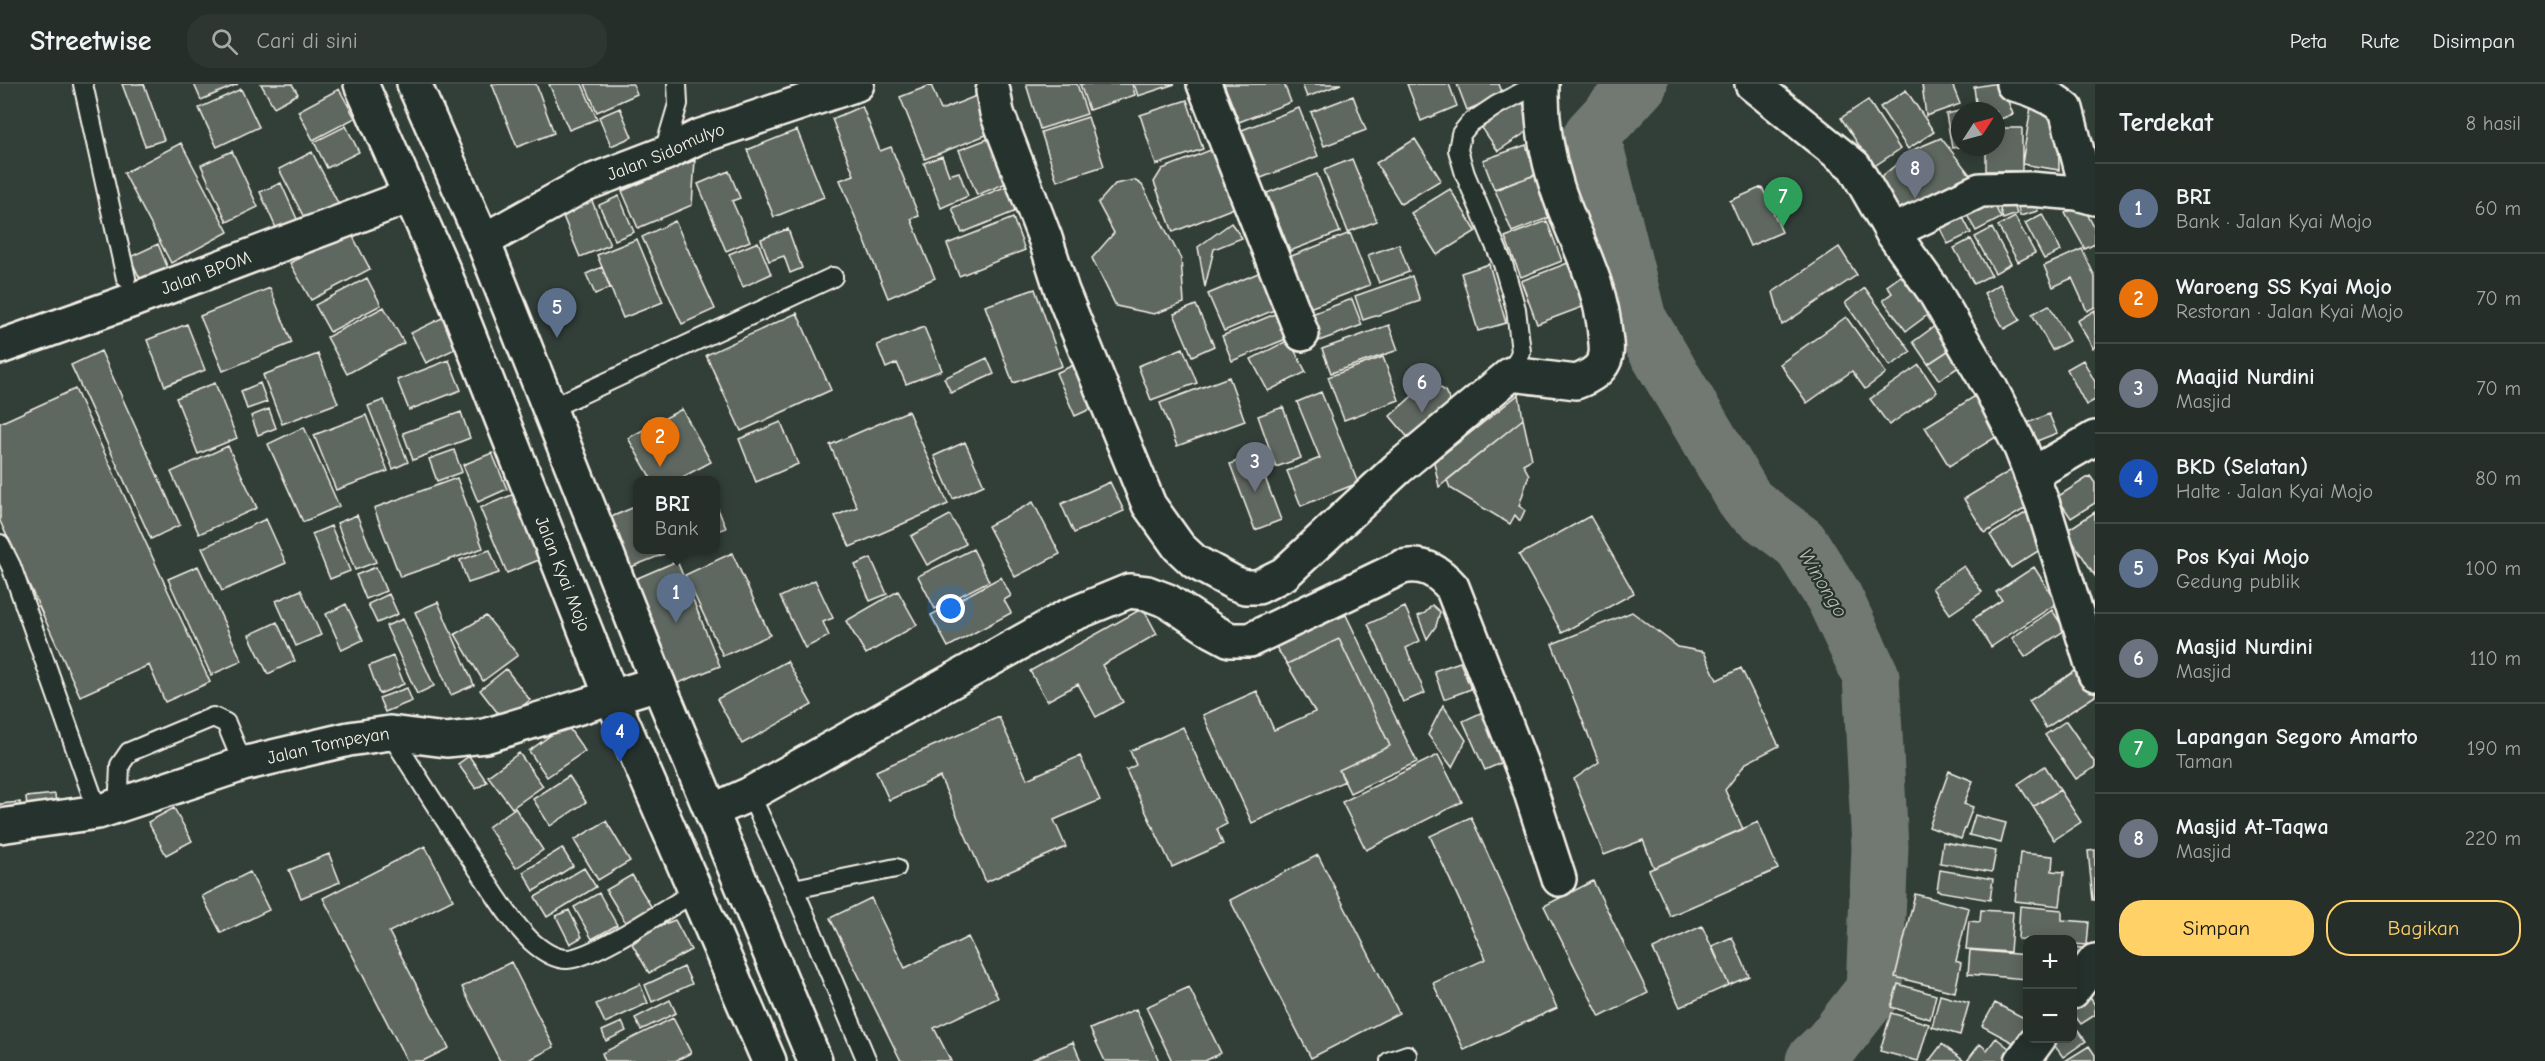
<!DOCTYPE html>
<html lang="id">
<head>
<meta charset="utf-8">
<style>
	:root { --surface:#262e2a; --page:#2e3632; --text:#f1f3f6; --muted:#a4a8a8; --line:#424a47; --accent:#ffd166 }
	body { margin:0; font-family:"Comic Neue",sans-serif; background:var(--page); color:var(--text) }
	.controls { position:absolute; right:18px; bottom:18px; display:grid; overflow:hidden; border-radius:12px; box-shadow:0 3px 15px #0003 }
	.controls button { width:54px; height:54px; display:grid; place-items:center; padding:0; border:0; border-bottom:2px solid var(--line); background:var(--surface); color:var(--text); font:30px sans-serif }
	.compass { position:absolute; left:1951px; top:18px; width:54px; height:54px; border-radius:50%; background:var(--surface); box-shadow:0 3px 15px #0003; rotate:54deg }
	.you { position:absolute; left:951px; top:525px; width:21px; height:21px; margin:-15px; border:4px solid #fff; border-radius:50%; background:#1a73e8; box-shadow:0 0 0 9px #1a73e833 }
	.badge { display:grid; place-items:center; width:39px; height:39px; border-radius:50%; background:var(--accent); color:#fff; font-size:20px; font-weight:700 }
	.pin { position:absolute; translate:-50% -50px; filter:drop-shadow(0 2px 3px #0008) }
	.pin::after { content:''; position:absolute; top:32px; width:21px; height:18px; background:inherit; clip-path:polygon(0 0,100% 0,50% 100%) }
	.popup { position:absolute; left:633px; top:392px; width:87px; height:78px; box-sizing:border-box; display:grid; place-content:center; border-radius:12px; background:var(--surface); filter:drop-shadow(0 2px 4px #0005); font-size:20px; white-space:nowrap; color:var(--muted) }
	.popup b { font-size:22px; color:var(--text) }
	.popup::after { content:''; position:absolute; left:50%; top:100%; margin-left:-12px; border:12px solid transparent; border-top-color:var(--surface) }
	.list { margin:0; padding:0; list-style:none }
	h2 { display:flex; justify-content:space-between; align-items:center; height:78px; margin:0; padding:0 24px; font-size:26px }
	h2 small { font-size:20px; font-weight:400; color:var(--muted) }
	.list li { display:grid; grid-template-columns:39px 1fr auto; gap:18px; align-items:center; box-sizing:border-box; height:90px; padding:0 24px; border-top:2px solid var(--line) }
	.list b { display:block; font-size:22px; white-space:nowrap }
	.list p { margin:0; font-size:20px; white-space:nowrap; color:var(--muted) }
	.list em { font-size:20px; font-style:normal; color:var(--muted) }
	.actions { display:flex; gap:12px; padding:18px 24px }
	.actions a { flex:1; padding:14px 0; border:2px solid var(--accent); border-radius:24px; text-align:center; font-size:21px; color:var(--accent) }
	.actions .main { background:var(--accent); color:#111 }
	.icon { flex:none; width:33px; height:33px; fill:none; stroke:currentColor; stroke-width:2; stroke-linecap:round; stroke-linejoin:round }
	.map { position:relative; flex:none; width:2095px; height:977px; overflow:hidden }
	header { display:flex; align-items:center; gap:36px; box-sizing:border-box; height:84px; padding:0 30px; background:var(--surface); border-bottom:2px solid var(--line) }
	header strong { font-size:28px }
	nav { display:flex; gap:33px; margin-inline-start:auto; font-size:21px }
	.search { width:420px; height:54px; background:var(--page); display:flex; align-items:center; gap:15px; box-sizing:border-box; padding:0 21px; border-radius:24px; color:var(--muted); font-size:22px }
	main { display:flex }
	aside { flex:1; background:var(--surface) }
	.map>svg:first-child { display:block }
</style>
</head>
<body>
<header>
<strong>Streetwise</strong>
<div class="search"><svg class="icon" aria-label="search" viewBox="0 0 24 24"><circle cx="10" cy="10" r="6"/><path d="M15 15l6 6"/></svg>Cari di sini</div>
<nav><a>Peta</a><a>Rute</a><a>Disimpan</a></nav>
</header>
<main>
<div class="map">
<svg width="2095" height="977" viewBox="0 0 2095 977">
	<rect width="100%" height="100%" fill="#323e38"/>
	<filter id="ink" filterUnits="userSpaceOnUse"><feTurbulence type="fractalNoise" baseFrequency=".0167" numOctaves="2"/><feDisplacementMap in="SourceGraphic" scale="12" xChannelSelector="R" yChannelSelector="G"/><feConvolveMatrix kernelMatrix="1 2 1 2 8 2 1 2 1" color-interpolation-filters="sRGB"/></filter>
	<g filter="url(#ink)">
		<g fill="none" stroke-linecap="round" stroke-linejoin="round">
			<path stroke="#727972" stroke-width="57" d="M1639,0L1592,51L1638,235L1747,419L1800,459L1834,513L1871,592L1880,763L1874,906L1831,961L1814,977"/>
		</g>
		<path fill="#5f6861" stroke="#f4f1e8" stroke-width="1.5" d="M122,0H144L164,56L145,62Z
			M194,0H238L201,16Z
			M261,0H292L298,10L274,23Z
			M492,0H536L554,49L517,63Z
			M549,0H582L597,35L569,46Z
			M585,0H633L637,10L597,28Z
			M1026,0H1077L1087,30L1040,45Z
			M1080,0H1132L1135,11L1089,26Z
			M1134,0H1175L1138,12Z
			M1224,0H1284L1291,18L1239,38Z
			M1302,0H1341L1307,13Z
			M1407,0H1449L1457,22L1421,37Z
			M1457,0H1499L1503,11L1467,26Z
			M1922,0H1952L1960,20L1926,32Z
			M1992,0H2001L2013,30L1996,37V27H1977L1974,3Z
			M931,1L941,26L976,12L991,49L925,75L900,13Z
			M241,5L259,43L217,63L199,24Z
			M339,5L355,34L313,56L298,27Z
			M1906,6L1934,48L1908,65L1880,23Z
			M1353,12L1366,46L1324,62L1311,28Z
			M1520,15L1537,41L1498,67L1480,41Z
			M1187,16L1203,65L1156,81L1140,31Z
			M1868,16L1900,65L1873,83L1841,34Z
			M862,22L880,67L891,63L919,132L911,135L935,194L888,214L840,96L854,91L832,35Z
			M2031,23L2058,28L2059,86L2022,80Z
			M620,24L632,53L611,62L599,33Z
			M1299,24L1318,72L1261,94L1242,46Z
			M1960,27V63L1952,64L1946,30Z
			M1088,33L1104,82L1057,97L1041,48Z
			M346,42L359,68L327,84L314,58Z
			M1996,44H2022V87H1986V63H1996Z
			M797,46L824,113L774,133L747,66Z
			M998,51L1016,95L977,111L959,66Z
			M1941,54L1971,92L1906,137L1880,94L1915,65Z
			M1415,55L1441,96L1401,120L1376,79Z
			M181,59L228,148L171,179L124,89Z
			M1526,61L1536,91L1494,105L1483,76Z
			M1221,62L1244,120L1173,148L1154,98L1162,85Z
			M232,67L258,123L227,138L201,81Z
			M312,68L342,127L309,143L279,85Z
			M942,72L949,91L959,88L968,112L941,124L924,79Z
			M1352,75L1377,137L1348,148L1324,86Z
			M695,76L692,121L638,144L622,107Z
			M729,87L740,114L732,117L750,157L726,167L698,100Z
			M1317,90L1340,148L1290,167L1267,109Z
			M1537,90L1553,132L1512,148L1495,106Z
			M1134,96L1142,101L1181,175L1184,219L1154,230L1116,222L1092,174L1114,149L1098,119L1115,100Z
			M1017,98L1026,123L962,149L952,124Z
			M281,99L301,144L280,153L260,108Z
			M1762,103L1782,148L1750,162L1730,117Z
			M1450,105L1476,147L1437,171L1411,129Z
			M2009,105L2017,130L2003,135L1995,109Z
			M2033,107L2038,127L2020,132L2015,112Z
			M1988,108L2001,134L1976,147L1962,122Z
			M590,112L610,161L580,173L560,125Z
			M619,112L634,148L615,156L599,121Z
			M2082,120L2095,145V160L2085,165L2065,129Z
			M1957,122L1971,149L1948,160L1935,134Z
			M2042,130L2061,167L2044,175L2025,139Z
			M2015,133L2035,169L2018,178L1998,142Z
			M1013,134L1025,166L959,192L947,160Z
			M675,137L715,225L682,240L642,153Z
			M1547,137L1562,177L1521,193L1505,153Z
			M1231,139L1242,154L1214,165L1205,203L1198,163Z
			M1992,144L2011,180L1995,189L1975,153Z
			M788,145L802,184L790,189L784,172L769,177L761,155Z
			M350,147L370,185L311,216L290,179Z
			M1350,149L1370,201L1304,226L1284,175Z
			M637,155L663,218L623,234L597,171Z
			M1971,155L1991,191L1974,200L1954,164Z
			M758,158L771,190L743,203L729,170Z
			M158,160L169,187L142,199L130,173Z
			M1399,160L1409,188L1379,199L1368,171Z
			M1839,163L1857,191L1782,241L1773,208Z
			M2082,165L2095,193V223L2087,227L2072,194L2053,203L2044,182Z
			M1573,177L1590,220L1537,240L1521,197Z
			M1489,180L1506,239L1478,247L1461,189Z
			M602,183L610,204L595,210L586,190Z
			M1909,186L1937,224L1906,247L1883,216L1892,209L1887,202Z
			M1263,187L1279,224L1224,247L1208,210Z
			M1412,192L1420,217L1363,236L1355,212Z
			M367,194L381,221L330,248L315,221Z
			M2000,200L2020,236L2004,245L1984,209Z
			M270,204L292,259L223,287L200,232Z
			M1865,204L1911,268L1890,282L1845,219Z
			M1035,205L1062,282L1013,299L985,222Z
			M1352,215L1362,241L1319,257L1309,231Z
			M1196,221L1214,262L1192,272L1174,230Z
			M2049,221L2069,257L2052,266L2032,230Z
			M384,223L404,259L347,290L327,253Z
			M1287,225L1298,250L1232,277L1222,252Z
			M2095,226V263L2093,264L2077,237Z
			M797,229L831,306L741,347L706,271Z
			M446,232L461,262L426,279L411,249Z
			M1846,233L1886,289L1865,305L1852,287L1807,319L1780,280Z
			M1943,236L1960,259L1928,280L1913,258Z
			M187,240L205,286L165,302L147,256Z
			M1389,241L1398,266L1331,289L1322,265Z
			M924,243L942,286L906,300L897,279L886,284L877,261Z
			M1289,256L1306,288L1268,307L1251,275Z
			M1957,261L1968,277L1939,296L1928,280Z
			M1183,264L1197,299L1151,316L1138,282Z
			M101,267L180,441L151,455L71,281Z
			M318,270L338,319L282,340L263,291Z
			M1383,273L1399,316L1344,336L1328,293Z
			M987,274L994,290L951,309L944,294Z
			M1087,275L1106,318L1075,332L1056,289Z
			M449,276L461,306L409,326L397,296Z
			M2083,276L2095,298V316L2086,321L2067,285Z
			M1919,281L1937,308L1889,341L1870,315Z
			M1229,293L1245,337L1177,362L1160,319Z
			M1430,296L1445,307L1455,327L1415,362L1390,332Z
			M215,299L237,354L198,370L176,314Z
			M260,299L267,318L247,325L241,307Z
			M75,305L210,598L165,618L149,581L80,612L0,437V339Z
			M1985,306L2009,345L1949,382L1925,343Z
			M1321,308L1358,399L1301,422L1287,387L1320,374L1297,318Z
			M1519,310L1523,335L1439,403L1434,378Z
			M384,316L408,378L393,385L368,322Z
			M1283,323L1301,374L1276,383L1258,332Z
			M269,325L276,344L258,351L251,332Z
			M682,325L711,378L677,396H652L628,354Z
			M908,327L948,420L850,463L835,432L857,423L830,361Z
			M461,328L470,354L413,376L403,349Z
			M2049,330L2057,349L2032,359L2025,340Z
			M366,331L388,387L336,406L314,351Z
			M1523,335L1532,375L1523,380L1529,391L1519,422L1525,426L1520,437L1515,431L1510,440L1450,404L1447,396Z
			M781,338L798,380L756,398L739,355Z
			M304,343L339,422L303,438L268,360Z
			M965,358L984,401L953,415L934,372Z
			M228,362L257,424L199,450L171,388Z
			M454,366L462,388L437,397L429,375Z
			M492,369L507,405L478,418L463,381Z
			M1256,370L1281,436L1255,446L1230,380Z
			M2013,385L2034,419L1985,449L1964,415Z
			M2090,392L2095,399V419L2071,434L2057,413Z
			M457,394L483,464L400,493L374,424Z
			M1110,398L1124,427L1074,449L1061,420Z
			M519,408L546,473L507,489L480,424Z
			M715,418L726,444L715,448Z
			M1033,418L1060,470L1015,493L988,442Z
			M637,422V466H674L631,483L611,433Z
			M2030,426L2051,459L2011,484L1990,451Z
			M2095,428V492L2066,447Z
			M357,431L376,478L355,486L337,439Z
			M950,431L966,460L927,481L911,452Z
			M1590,432L1634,509L1562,549L1519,471Z
			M266,435L286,479L222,507L202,464Z
			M331,442L350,487L330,495L312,450Z
			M973,465L989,497L935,525L918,492Z
			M490,466L499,489L468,499L460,476Z
			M732,469L770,551L723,572L685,491Z
			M871,474L887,510L870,517L855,481Z
			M677,477L720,582L676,600L633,496Z
			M198,482L242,577L211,591L168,495Z
			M1964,482L1982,508L1950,530L1932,504Z
			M376,483L386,507L366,515L356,491Z
			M2034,483L2057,519L1991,563L1973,535L2002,516L1996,508Z
			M1001,493L1011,512L1004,516L1011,529L948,563L931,531Z
			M815,496L833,534L823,538L829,552L805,564L780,513Z
			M301,506L321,551L296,562L276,517Z
			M898,507L917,541L866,570L846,537Z
			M389,510L398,530L377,539L368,520Z
			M438,518L474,601L451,611L415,528Z
			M346,520L363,556L342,566L326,530Z
			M1432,521L1440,528L1436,542L1427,555L1418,532L1425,529Z
			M1405,523L1420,557L1406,564L1425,609L1403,618L1368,540Z
			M1143,524L1157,550L1102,581L1123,618L1096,633L1078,600L1047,617L1030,587Z
			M2052,526L2065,546L2025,573L2012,554Z
			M1632,528L1678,563L1704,568L1717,596L1741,584L1779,662L1746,679L1725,706L1743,745L1654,784L1643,756L1604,771L1574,695L1599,678L1552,560Z
			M1346,531L1417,678L1350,709L1339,686L1390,662L1339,555L1287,580L1274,560Z
			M486,532L518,571L483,597L455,550Z
			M403,535L434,602L417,610L386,542Z
			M277,538L295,577L268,590L249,551Z
			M1339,555L1390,662L1339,686L1345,697L1252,739L1203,631L1257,607L1274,646L1315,628L1287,580Z
			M393,572L404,600L379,610L369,582Z
			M787,577L812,621L742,660L717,615Z
			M1460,578L1471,605L1444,615L1434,587Z
			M2081,583L2095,605V612L2046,644L2029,617Z
			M506,585L530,616L504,637L480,606Z
			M407,604L412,617L385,628L379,614Z
			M1443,621L1466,656L1452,683L1428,651Z
			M1489,625L1510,675L1485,686L1463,637Z
			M999,633L1027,695L1080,672L1100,716L1054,736L1066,763L986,798L940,693L889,716L876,687Z
			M2066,637L2095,679V683L2076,695L2045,651Z
			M566,640L585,667L547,693L529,667Z
			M1183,643L1227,740L1217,745L1223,760L1172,783L1126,686L1136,681L1130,667Z
			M519,669L543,702L512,724L488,692Z
			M1438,671L1462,718L1366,766L1342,718Z
			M469,672L487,698L476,705L458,680Z
			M2045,682L2060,706L2033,723L2018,700Z
			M1949,687L1973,697L1964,720L1973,723L1961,755L1929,743Z
			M569,692L586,718L550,742L533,715Z
			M2060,706L2081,738L2054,756L2033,723Z
			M55,710L57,730L28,734L26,713Z
			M20,718L23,737L0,740V720Z
			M174,724L192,757L166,771L148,738Z
			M515,724L543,766L516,784L488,743Z
			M1975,731L2006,739L2001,759L1969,751Z
			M1471,733L1557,924L1464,966L1433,899L1486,875L1430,752Z
			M606,737L630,777L598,796L574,756Z
			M1758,738L1778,785L1670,832L1649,786Z
			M1943,758L1996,767L1992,788L1940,779Z
			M425,762L453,816L389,848L449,964L423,977H407L323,814Z
			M562,764L573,782L534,807L523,788Z
			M2095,766V816H2093L2088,767Z
			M2020,769L2053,772L2052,787L2064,788L2060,822L2015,817Z
			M329,770L340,798L301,814L289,786Z
			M1318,771L1399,929L1311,974L1230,816Z
			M584,784L596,803L547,833L535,813Z
			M1940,786L1993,795L1990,816L1937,807Z
			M250,788L269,826L221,849L202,812Z
			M632,791L652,824L626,839L606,806Z
			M1593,797L1648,909L1600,933L1544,822Z
			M599,809L617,841L592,855L574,823Z
			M1915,810L1969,824L1956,877L1961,879L1955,908L1895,893Z
			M871,814L905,884L968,853L998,914L934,944L951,977H901L830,834Z
			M2020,822L2062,826V836L2089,838L2087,861L2072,860V856L2018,855Z
			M569,826L582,853L570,860L556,832Z
			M1981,826L2013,828L2010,868L1966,865L1969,837L1980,838Z
			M675,836L691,866L649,889L632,860L654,844Z
			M1702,842L1729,901L1680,923L1653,865Z
			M1732,853L1749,892L1729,901L1712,862Z
			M2072,863L2082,864L2079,895L2072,894Z
			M1970,866L2027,871L2026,895L1968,890Z
			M511,878L554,963L527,977H500L462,903Z
			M684,883L692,900L652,918L645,901Z
			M640,900L648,919L605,939L596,920Z
			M1898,900L1936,911L1930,935L1891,923Z
			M1189,903L1221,969L1205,977H1172L1146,923Z
			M2085,906L2095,921V931L2081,940L2072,928V915Z
			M1940,911L1969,919L1960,951L1932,943Z
			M670,916L676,929L641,946L635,934Z
			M1995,919L2028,936V954L2023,964L1982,942Z
			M1136,925L1159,977H1105L1090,945Z
			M1891,929L1929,940L1918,977L1880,967Z
			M673,934L691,969L675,977H605L602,969Z
			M622,938L626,947L606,957L602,947Z
			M2072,938L2086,957L2063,973L2049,954H2072Z
			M1996,954L2019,972L2016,977H1967L1980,960L1987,966Z
			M1073,958L1081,977H1029Z
			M1942,960L1964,977H1929Z
			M2089,962L2095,971V977H2065Z"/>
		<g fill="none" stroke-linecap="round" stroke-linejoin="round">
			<g stroke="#f4f1e8" stroke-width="22">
				<path id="lane" d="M83,0L126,194
					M666,69L665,64L678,20L677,0
					M1511,290L1521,268L1516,225L1503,180L1465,90L1458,66L1461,50L1470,39L1497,21L1538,0
					M549,325L833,193
					M0,460L11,482L98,728
					M390,649C420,697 450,745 482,791C497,814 512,838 531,857C541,866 553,875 567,875C594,874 669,823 696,807
					M750,710L794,805L867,977
					M123,719L119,705L120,681L129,668L213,633L226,639L243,680
					M794,805L896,784
					M1390,977L1407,971"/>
			</g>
			<g stroke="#f4f1e8" stroke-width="38">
				<g id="street">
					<path d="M1204,0L1302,250"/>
					<path d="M1752,0L1854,82L1892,148L1934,207L1991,305L2021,364L2043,421L2095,590"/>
					<path d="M2013,0C2032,4 2050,12 2066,25L2088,110"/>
					<path d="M993,7L997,29L1045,154L1062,207L1149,421L1179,463L1195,478L1234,499L1245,503H1258L1284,490L1397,385L1511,290L1576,298C1587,294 1599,288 1604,277C1608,269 1606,259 1605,250C1601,197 1573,153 1557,103C1546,69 1541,36 1542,0"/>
					<path d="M1892,148L1980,106L2030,105L2077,109L2095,114"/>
					<path id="s1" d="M483,157L585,100L666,69L698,53L857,0"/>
					<path id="s2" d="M0,263L133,216L410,112"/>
					<path d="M2031,391L2095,354"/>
					<path d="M712,727L750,710L1066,533L1129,507L1147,509L1168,517L1213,547L1230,556H1250L1402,483C1423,478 1438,487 1452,503L1526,693L1559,795"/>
					<path id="s3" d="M0,742L98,728L243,680L349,655L390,649L446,656L485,652L658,599"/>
					<path d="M2072,908L2095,877"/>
					<path d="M2022,977L2039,954"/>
				</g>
			</g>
			<g stroke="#f4f1e8" stroke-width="38">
				<g id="primary">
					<path id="s4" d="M361,0L444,188L612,614L769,977"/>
					<path d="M414,0L483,157L658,599L815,977"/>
				</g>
			</g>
			<use href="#lane" stroke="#26332d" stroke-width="18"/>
			<use href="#street" stroke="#26332d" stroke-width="33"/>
			<use href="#primary" stroke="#26332d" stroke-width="33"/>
		</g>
	</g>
	<g text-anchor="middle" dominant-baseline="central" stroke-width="4.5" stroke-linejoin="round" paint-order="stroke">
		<g font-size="18" fill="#f4f1e8" stroke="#26332d">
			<text stroke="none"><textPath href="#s1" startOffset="204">Jalan Sidomulyo</textPath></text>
			<text stroke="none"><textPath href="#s2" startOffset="219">Jalan BPOM</textPath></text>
			<text stroke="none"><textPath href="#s4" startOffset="530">Jalan Kyai Mojo</textPath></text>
			<text stroke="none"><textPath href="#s3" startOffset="339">Jalan Tompeyan</textPath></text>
		</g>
		<g font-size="20" font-style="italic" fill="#babbb3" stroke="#26332d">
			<text transform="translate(1823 499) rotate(59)">Winongo</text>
		</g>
	</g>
</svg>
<div class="controls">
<button>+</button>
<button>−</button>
</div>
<svg class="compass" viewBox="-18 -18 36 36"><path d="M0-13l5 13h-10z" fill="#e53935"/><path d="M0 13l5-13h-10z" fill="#a4a8a8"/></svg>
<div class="you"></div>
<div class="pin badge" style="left:676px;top:539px;background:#5c6f8a">1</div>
<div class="popup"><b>BRI</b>Bank</div>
<div class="pin badge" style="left:660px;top:383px;background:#e8710a">2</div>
<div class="pin badge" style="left:1255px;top:408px;background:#6b7280">3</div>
<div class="pin badge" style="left:620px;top:678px;background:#1a4fb4">4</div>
<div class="pin badge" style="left:557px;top:254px;background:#5c6f8a">5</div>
<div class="pin badge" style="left:1422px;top:329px;background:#6b7280">6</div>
<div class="pin badge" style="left:1783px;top:143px;background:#2e9e5b">7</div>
<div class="pin badge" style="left:1915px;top:115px;background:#6b7280">8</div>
</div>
<aside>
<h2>Terdekat<small>8 hasil</small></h2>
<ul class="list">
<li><span class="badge" style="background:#5c6f8a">1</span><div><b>BRI</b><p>Bank · Jalan Kyai Mojo</p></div><em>60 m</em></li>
<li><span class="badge" style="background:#e8710a">2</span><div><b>Waroeng SS Kyai Mojo</b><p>Restoran · Jalan Kyai Mojo</p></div><em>70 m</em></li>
<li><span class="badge" style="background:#6b7280">3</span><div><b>Maajid Nurdini</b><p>Masjid</p></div><em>70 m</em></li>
<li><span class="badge" style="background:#1a4fb4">4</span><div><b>BKD (Selatan)</b><p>Halte · Jalan Kyai Mojo</p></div><em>80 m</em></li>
<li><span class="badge" style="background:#5c6f8a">5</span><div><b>Pos Kyai Mojo</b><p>Gedung publik</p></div><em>100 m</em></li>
<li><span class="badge" style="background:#6b7280">6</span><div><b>Masjid Nurdini</b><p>Masjid</p></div><em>110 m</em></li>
<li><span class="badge" style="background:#2e9e5b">7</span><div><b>Lapangan Segoro Amarto</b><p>Taman</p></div><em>190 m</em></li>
<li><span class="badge" style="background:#6b7280">8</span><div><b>Masjid At-Taqwa</b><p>Masjid</p></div><em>220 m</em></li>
</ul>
<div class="actions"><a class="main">Simpan</a><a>Bagikan</a></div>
</aside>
</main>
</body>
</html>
